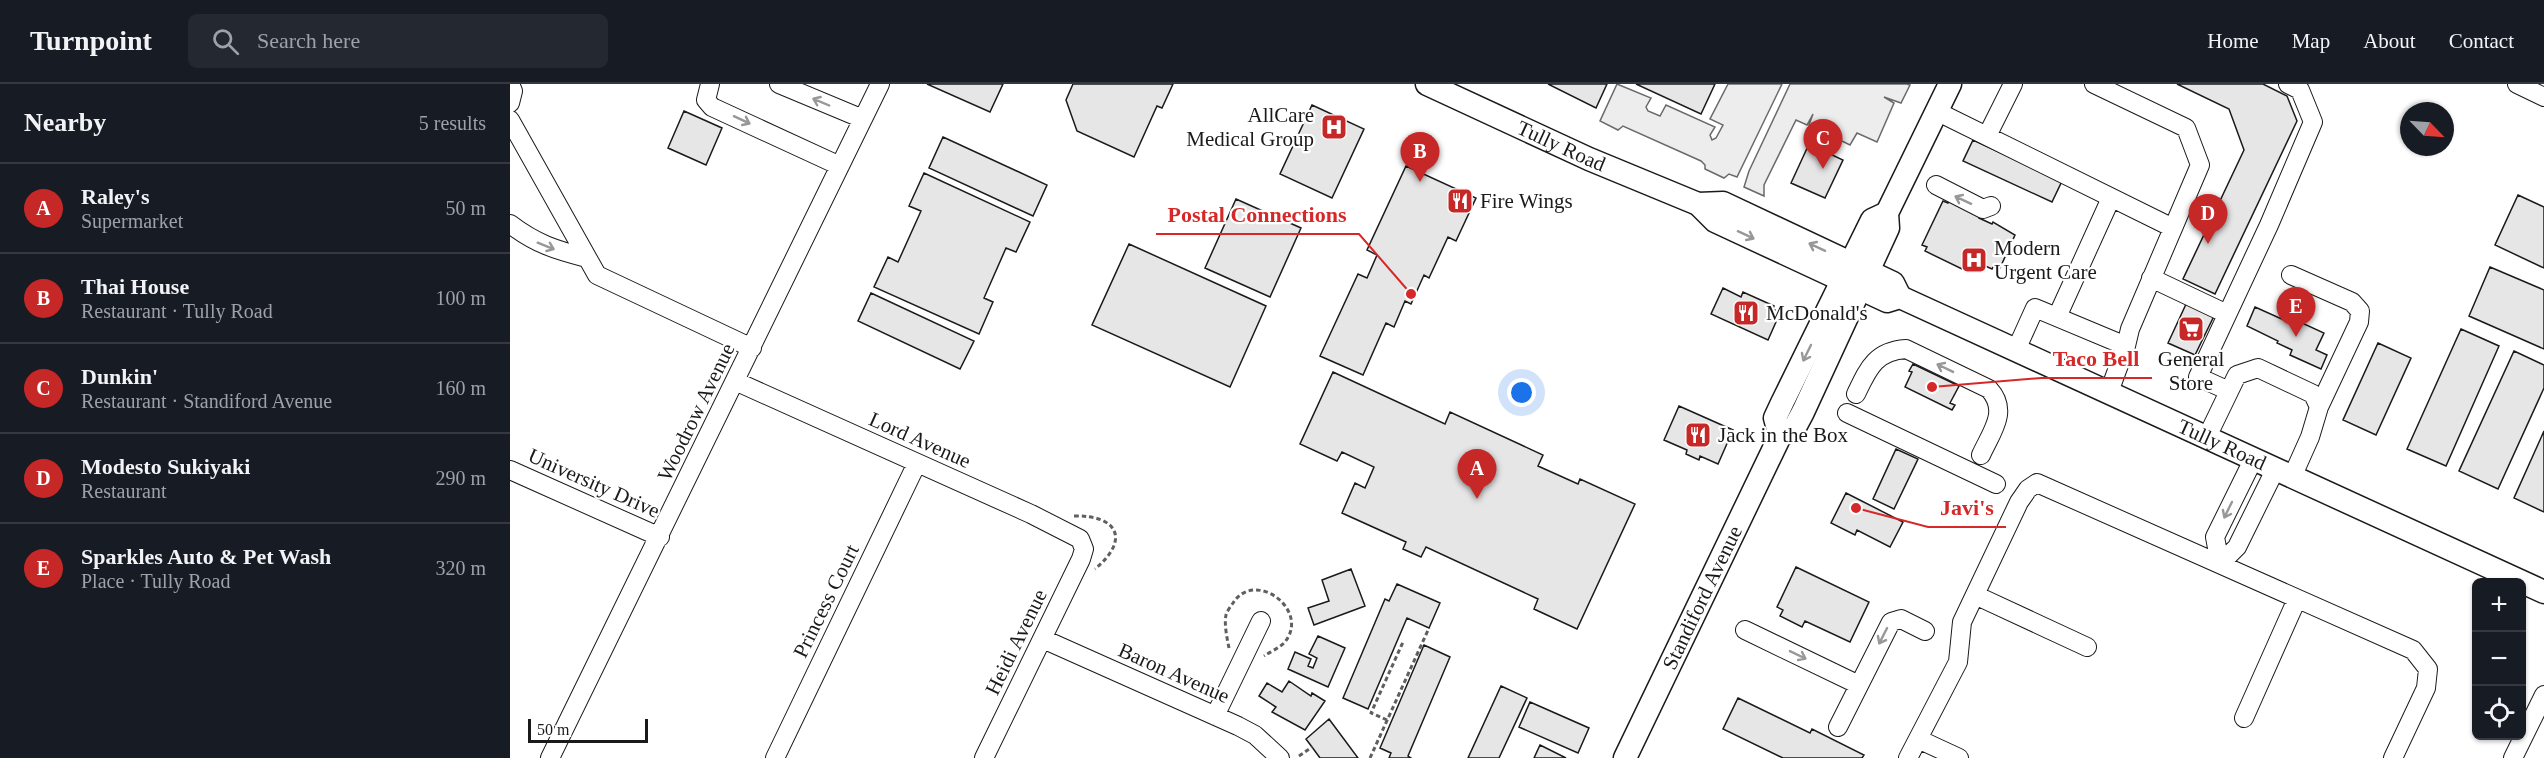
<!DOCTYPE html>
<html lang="en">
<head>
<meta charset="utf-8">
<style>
	:root { --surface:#171b24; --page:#242831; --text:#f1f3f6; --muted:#9ea1a6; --line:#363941; --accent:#c62828 }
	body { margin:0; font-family:Georgia,serif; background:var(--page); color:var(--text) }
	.controls { position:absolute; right:18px; bottom:18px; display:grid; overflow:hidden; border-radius:9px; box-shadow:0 2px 4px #0004 }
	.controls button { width:54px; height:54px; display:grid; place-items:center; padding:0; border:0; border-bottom:2px solid var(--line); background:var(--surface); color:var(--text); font:30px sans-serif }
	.compass { position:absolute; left:1890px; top:18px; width:54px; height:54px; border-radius:50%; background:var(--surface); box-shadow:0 2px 4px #0004; rotate:115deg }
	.scale { position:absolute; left:18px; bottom:15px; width:120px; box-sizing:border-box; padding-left:6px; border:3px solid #1a1a1a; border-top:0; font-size:16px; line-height:21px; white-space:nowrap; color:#1a1a1a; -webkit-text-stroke:4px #fff; paint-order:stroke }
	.you { position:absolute; left:1012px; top:309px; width:21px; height:21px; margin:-15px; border:4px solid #fff; border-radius:50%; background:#1a73e8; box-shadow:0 0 0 9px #1a73e833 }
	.badge { display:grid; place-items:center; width:39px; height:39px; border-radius:50%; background:var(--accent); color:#fff; font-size:20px; font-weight:700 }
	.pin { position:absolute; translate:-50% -50px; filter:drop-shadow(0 2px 3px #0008) }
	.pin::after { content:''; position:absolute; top:32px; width:21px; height:18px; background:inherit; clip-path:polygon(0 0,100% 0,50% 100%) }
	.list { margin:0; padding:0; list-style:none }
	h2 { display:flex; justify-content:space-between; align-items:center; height:78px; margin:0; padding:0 24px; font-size:26px }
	h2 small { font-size:20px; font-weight:400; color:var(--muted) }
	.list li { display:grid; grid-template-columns:39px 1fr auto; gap:18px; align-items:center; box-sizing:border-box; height:90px; padding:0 24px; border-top:2px solid var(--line) }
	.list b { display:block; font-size:22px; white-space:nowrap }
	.list p { margin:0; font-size:20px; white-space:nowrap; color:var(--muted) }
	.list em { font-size:20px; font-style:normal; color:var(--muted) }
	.icon { flex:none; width:33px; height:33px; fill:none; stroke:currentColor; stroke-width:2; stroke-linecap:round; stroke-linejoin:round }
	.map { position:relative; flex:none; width:2034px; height:674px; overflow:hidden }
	header { display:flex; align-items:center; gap:36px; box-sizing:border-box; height:84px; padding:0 30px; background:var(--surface); border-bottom:2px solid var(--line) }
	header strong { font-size:28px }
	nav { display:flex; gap:33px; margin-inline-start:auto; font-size:21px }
	.search { width:420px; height:54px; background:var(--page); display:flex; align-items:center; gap:15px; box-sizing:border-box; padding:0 21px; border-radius:9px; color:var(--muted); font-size:22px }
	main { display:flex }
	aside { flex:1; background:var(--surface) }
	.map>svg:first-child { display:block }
</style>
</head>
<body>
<header>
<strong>Turnpoint</strong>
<div class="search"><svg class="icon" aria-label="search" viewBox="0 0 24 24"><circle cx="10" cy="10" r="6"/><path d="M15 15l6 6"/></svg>Search here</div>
<nav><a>Home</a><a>Map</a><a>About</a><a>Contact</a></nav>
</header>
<main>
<aside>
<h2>Nearby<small>5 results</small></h2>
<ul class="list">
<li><span class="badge">A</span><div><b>Raley's</b><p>Supermarket</p></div><em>50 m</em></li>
<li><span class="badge">B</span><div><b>Thai House</b><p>Restaurant · Tully Road</p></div><em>100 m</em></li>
<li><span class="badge">C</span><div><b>Dunkin'</b><p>Restaurant · Standiford Avenue</p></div><em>160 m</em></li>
<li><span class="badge">D</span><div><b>Modesto Sukiyaki</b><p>Restaurant</p></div><em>290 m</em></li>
<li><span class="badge">E</span><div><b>Sparkles Auto &amp; Pet Wash</b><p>Place · Tully Road</p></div><em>320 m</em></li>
</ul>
</aside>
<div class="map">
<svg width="2034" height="674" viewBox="0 0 2034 674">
	<rect width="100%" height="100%" fill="#fff"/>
	<path fill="#ededed" stroke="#6a6a6a" stroke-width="1.5" d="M1107,0L1141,14L1136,23L1138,27L1150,32L1156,21L1205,43L1200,51L1202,56L1206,54L1213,41L1200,35L1218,0H1272L1227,93L1219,90L1214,94L1195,85V81L1191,77L1113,42L1108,46L1090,37Z
		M1280,0H1397L1400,1L1391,19L1374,13L1384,19L1367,58L1347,49L1340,61L1299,41L1303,30L1297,41L1286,36L1254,101V112L1234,103L1239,87Z"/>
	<path fill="#e6e6e6" stroke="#1a1a1a" stroke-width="1.5" d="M417,0H493L480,28Z
		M563,0H663L652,24L647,22L624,73L567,47L556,16Z
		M1038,0H1097L1086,24Z
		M1126,0H1205L1191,30Z
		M1667,0H1753L1777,12L1787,37L1705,210L1673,195L1734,66L1719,25Z
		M802,21L854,45L822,114L770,90Z
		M174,27L212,44L196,81L158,64Z
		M433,53L537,101L523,132L419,84Z
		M1463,56L1552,97L1542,118L1453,77Z
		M1299,60L1333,76L1315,114L1281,99Z
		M896,82L966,114L946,157L938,153L919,194L914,191L901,220L895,217L884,243L876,239L853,291L810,272L848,190L857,194L867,171L857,166Z
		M414,89L520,138L506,168L496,164L474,214L483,218L469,250L364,203L378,173L388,178L411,127L399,122Z
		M1445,103L1476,117L1469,134L1482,140L1483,138L1505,151L1490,184L1484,181L1482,185L1471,180L1468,187L1454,180L1452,185L1415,167L1417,163L1412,161L1433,117L1438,119Z
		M2008,111L2034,123V184L1985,161Z
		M726,115L791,144L760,213L695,184Z
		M619,160L756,222L720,303L582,241Z
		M1980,183L2034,206V265L1959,232Z
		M1213,204L1231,213L1233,208L1264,222L1263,225L1270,229L1258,256L1201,230Z
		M361,209L464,257L450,285L348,237Z
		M1677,218L1704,232L1685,271L1658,259Z
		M1745,223L1776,237L1777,232L1814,249L1806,266L1817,271L1811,285L1780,271L1782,266L1767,259L1768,257L1737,242Z
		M1951,245L1989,262L1936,382L1897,365Z
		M1868,259L1901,274L1866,351L1833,336Z
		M2004,267L2034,281V304L1988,405L1949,387Z
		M1403,280L1449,302L1440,319L1445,321L1442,326L1395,303L1402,288L1399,287Z
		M823,288L935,340L940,328L1033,371L1028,382L1068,400L1070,395L1125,420L1067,545L1024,525L1028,515L916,463L911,473L893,465L896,458L832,429L845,399L855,404L864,383L832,368L827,377L790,360Z
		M1169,322L1223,346L1208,380L1190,372L1189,376L1176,370L1177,366L1154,356Z
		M2034,347V428L2004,414Z
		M1386,365L1408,375L1384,425L1363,415Z
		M1336,409L1393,438L1380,463L1347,446L1345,451L1321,439Z
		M1286,483L1359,518L1340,558L1295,537L1292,543L1270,532L1273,526L1267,523Z
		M841,485L855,522L804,541L798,524L819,517L812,496Z
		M887,500L930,519L919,544L897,534L858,625L833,614L875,515L879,517Z
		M808,552L835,564L818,603L778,585L785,568L801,575L798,582L803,584L807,574L799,570Z
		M914,561L940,573L898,672L901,674H879L881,669L870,664Z
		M779,597L801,612L802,609L815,617L795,646L762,628L766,623L749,612L757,599L772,608Z
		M991,602L1017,614L989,674H958Z
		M1228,614L1300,649L1302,645L1354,671L1352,674H1273L1213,645Z
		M1020,618L1079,644L1068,669L1009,643Z
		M819,635L848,674H810L802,663L796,655Z
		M1030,661L1056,674H1024Z"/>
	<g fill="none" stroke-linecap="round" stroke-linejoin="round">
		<g stroke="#1a1a1a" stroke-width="20">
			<path id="minor" d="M0,0L3,7L0,19
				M200,0L196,16L202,23L330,82
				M269,0L353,35
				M1584,0L1676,44L1690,81L1620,245L1616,262L1599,308
				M2007,0L2034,13
				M1426,27L1663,144
				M0,36L87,191L242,264
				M1477,52L1503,0
				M1426,101L1473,125L1481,122
				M0,140C26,160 46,166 77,174
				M1781,191L1842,218L1850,227L1849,238L1809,323
				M1641,194L1717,230
				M1547,233L1601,114
				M1506,266L1525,224L1616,262
				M225,297L521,430L570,455L574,465L571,475L474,674
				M1719,307L1688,293L1759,141L1803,38L1790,6L1778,0
				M1346,310C1358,285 1365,267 1396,265L1479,305C1499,327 1482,347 1471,371
				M1337,329L1486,400
				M1697,353L1727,291L1748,284L1803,310L1809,323L1800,353L1783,391
				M0,386L150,453
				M1710,480L1705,453L1744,374
				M1710,480L1727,463L1766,384
				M1465,511L1577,563
				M1235,546L1349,601
				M533,555L728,642L745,651L770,674
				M705,632L751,537
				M1734,634L1787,515
				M1328,643L1381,538L1391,535L1415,547
				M1408,655L1449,674
				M40,674L370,0
				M265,674L407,379
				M1398,674L1448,578L1452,538L1509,418L1518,405L1527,399L1903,566L1918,585L1916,604L1883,674
				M2003,674L2034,611"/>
		</g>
		<g stroke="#1a1a1a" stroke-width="25">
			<g id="major">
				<path id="s1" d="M917,0L1079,75L1188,120L1205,137L1377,217L1390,213L2034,508"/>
				<path d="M1188,120L1213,119L1383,199L1390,213"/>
				<path d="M1270,352L1265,334L1272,319L1362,136L1377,129"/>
				<path id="s2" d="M1115,674L1270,352L1285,343L1293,328L1378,144L1377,129L1440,0"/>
			</g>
		</g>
		<path stroke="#5f5f5f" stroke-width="3" stroke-dasharray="4.5 3" stroke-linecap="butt" d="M564,432C607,431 621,455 585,485
			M719,564C717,554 714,540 716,531C717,527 721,522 723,519C745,484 802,527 774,559C769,564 760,568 754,572
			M877,636L861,629L893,558
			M789,672L802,663
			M860,674L919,544"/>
		<use href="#minor" stroke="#fff" stroke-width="18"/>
		<use href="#major" stroke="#fff" stroke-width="22"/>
	</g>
	<defs><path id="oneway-shaft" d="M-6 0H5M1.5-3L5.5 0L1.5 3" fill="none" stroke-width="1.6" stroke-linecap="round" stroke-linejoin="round" transform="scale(1.5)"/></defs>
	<g stroke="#989898">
		<use href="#oneway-shaft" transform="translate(311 18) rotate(-157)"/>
		<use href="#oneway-shaft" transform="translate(232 36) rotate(25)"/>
		<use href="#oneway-shaft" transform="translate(1453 116) rotate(-155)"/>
		<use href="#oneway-shaft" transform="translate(1236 151) rotate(25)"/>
		<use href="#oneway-shaft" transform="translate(36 162) rotate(22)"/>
		<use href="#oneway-shaft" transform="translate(1307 163) rotate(-155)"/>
		<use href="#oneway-shaft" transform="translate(1297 269) rotate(116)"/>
		<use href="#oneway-shaft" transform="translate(1435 284) rotate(-154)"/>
		<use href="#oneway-shaft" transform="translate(1718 426) rotate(116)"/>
		<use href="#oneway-shaft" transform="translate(1373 552) rotate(117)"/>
		<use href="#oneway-shaft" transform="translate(1288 571) rotate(26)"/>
	</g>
	<defs>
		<g id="hospital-square" transform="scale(1.35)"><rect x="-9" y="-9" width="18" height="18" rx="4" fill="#c62828" stroke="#fff"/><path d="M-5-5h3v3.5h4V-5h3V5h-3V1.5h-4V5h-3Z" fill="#fff"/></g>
		<g id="restaurant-square" transform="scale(1.35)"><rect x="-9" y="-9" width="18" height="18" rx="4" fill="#c62828" stroke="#fff"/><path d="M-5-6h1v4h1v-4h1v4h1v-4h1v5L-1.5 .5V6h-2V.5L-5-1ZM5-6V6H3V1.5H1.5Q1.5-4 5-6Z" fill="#fff"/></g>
		<g id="supermarket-square" transform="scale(1.35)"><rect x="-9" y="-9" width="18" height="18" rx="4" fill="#c62828" stroke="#fff"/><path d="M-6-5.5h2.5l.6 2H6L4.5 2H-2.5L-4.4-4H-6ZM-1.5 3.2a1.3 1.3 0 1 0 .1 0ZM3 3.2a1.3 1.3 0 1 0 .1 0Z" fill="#fff"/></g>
	</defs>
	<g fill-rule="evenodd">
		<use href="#hospital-square" x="824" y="43"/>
		<use href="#restaurant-square" x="950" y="117"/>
		<use href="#hospital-square" x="1464" y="176"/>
		<use href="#restaurant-square" x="1236" y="229"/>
		<use href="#supermarket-square" x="1681" y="245"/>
		<use href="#restaurant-square" x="1188" y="351"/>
	</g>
	<g text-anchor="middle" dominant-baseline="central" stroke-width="4.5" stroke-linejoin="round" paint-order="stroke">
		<g font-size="21" fill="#1a1a1a" stroke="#fff" text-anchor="start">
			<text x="804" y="31" text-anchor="end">AllCare<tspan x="804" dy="24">Medical Group</tspan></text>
			<text x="970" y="117">Fire Wings</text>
			<text x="1484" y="164">Modern<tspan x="1484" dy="24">Urgent Care</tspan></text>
			<text x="1256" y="229">McDonald's</text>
			<text x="1681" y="275" text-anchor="middle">General<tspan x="1681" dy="24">Store</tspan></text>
			<text x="1208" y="351">Jack in the Box</text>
		</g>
		<g font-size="21" fill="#1a1a1a" stroke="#fff">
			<text stroke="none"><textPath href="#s1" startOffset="148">Tully Road</textPath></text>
			<text transform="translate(186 328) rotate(-64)">Woodrow Avenue</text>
			<text transform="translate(410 356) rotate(24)">Lord Avenue</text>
			<text stroke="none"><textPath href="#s1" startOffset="878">Tully Road</textPath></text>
			<text transform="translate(84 399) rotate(24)">University Drive</text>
			<text stroke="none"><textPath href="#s2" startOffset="178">Standiford Avenue</textPath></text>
			<text transform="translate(316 517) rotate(-64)">Princess Court</text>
			<text transform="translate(506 558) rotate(-64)">Heidi Avenue</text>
			<text transform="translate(664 589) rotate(24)">Baron Avenue</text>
		</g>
	</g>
	<path fill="none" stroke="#d62828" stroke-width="2" d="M901 210L849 150H646M1422 303L1531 294H1642M1346 424L1418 443H1496"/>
	<g fill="#d62828" stroke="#fff" stroke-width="2">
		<circle cx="901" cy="210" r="6"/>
		<circle cx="1422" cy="303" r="6"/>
		<circle cx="1346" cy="424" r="6"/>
	</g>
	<g font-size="22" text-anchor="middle" font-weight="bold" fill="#d62828" stroke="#fff" stroke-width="4.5" stroke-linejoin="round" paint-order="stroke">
		<text x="747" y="138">Postal Connections</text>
		<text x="1586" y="282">Taco Bell</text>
		<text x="1457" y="431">Javi's</text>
	</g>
</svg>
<div class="controls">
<button>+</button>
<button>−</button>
<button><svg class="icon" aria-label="locate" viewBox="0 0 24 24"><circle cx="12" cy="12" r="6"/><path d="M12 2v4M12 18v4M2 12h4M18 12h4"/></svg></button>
</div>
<svg class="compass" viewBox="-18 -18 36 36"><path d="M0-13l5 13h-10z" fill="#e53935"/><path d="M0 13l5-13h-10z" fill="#9ea1a6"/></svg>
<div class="scale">50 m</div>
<div class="you"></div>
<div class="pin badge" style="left:967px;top:415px">A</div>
<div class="pin badge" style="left:910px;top:98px">B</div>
<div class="pin badge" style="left:1313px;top:85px">C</div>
<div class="pin badge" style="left:1698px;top:160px">D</div>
<div class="pin badge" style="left:1786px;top:253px">E</div>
</div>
</main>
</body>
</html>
